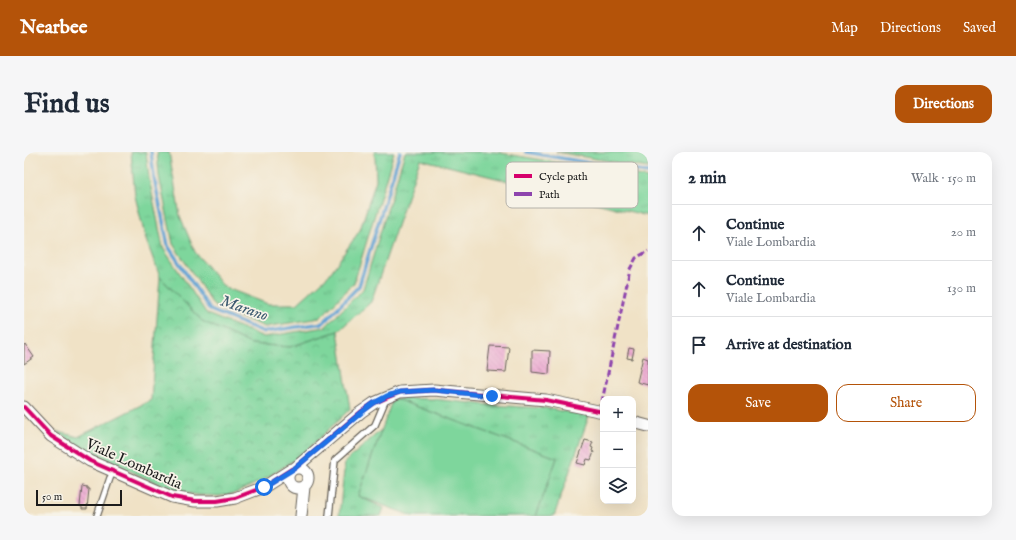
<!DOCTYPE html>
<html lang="en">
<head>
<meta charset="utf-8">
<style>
	:root { --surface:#fff; --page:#f6f6f7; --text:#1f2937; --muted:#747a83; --line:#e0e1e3; --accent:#b45309 }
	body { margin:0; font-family:"IM FELL English",serif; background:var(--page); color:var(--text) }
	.controls { position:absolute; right:12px; bottom:12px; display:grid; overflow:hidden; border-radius:8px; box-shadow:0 4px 16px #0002 }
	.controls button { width:36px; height:36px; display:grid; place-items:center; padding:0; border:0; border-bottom:1px solid var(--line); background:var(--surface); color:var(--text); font:20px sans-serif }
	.scale { position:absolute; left:12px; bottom:10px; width:86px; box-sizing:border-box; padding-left:4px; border:2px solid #1c1c1c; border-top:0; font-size:11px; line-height:14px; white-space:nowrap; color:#1c1c1c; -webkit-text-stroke:3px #f7f3e8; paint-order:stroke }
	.stop { position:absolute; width:12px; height:12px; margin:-9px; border:3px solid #1a73e8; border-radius:50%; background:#fff }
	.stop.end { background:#1a73e8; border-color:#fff; box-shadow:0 1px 4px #0008 }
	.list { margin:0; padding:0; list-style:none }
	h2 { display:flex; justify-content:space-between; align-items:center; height:52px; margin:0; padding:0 16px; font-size:17px }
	h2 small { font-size:13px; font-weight:400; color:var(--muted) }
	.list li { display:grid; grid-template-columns:26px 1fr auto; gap:12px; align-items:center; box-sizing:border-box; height:56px; padding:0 16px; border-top:1px solid var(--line) }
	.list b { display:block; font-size:15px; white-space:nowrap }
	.list p { margin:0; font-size:13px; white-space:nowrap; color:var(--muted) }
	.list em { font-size:13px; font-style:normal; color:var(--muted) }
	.actions { display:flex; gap:8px; padding:12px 16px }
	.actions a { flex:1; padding:9px 0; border:1px solid var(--accent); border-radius:12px; text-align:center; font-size:14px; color:var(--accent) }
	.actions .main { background:var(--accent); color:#fff }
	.icon { flex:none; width:22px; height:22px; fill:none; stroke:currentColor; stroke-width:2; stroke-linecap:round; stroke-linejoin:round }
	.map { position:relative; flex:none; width:624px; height:364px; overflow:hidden; border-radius:12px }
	header { display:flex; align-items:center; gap:24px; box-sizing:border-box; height:56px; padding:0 20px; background:var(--accent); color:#fff }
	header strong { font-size:19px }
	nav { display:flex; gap:22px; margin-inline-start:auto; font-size:14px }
	.intro { display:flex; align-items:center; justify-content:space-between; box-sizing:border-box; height:96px; padding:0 24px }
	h1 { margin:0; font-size:28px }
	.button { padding:10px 18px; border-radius:12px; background:var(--accent); color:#fff; font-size:14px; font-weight:700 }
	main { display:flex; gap:24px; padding:0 24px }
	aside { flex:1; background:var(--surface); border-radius:12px; box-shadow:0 4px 16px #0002 }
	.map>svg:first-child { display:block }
</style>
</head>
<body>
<header>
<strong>Nearbee</strong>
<nav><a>Map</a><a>Directions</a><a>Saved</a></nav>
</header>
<div class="intro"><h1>Find us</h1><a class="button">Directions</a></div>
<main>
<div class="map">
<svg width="624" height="364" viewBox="0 0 624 364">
	<defs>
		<pattern id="grass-tufts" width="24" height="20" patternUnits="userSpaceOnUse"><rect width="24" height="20" fill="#7ed69c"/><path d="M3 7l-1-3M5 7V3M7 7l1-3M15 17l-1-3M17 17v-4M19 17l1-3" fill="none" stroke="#6cb786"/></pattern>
		<pattern id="park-crowns" width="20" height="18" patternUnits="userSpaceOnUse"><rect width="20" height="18" fill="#7ed69c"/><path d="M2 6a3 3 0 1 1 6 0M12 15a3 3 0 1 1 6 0" fill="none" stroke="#6cb786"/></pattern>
		<pattern id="building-back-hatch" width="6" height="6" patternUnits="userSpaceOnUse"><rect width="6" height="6" fill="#ecaad1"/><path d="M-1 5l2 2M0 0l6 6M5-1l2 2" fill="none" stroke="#ca92b3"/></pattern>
	</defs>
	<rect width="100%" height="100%" fill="#f7f3e8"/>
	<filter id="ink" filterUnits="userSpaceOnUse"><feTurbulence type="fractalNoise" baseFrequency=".025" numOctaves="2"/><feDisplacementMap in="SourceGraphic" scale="8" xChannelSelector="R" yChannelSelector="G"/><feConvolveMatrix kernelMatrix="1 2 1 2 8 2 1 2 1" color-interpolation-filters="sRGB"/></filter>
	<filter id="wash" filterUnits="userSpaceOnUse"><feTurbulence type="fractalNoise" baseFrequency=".012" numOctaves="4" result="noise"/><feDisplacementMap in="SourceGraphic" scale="16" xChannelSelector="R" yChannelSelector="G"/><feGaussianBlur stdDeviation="0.9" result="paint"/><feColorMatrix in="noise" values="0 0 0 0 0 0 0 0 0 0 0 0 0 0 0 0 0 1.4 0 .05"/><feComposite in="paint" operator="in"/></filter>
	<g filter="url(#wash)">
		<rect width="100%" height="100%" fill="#f0e2c6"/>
		<path fill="url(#grass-tufts)" stroke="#4d795c" d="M107,0H122L125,26L139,96L183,162L240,185L301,175L339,137L381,0H471L624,26V64L396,7L347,150L314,179L266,195L227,192L178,169L136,125L122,88L111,44Z
			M133,0H145L156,64L171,100L200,135L244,152H273L305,123L336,78L352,28L351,4L350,0H370L330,131L296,166L241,175L190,154L149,92L135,24Z
			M532,0H624V16Z
			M369,246L409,247L465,253L521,256L565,264L530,364H512L533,306Z
			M358,277L334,344L360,356L357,364H315L321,310Z"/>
		<path fill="url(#park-crowns)" stroke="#4d795c" d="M136,125L178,169L227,192L266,195L314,179L326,257L280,301L266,311L239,328L212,341L195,344L174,343L151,339L70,303L31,279L54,285L127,248Z"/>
		<path fill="#7ed69c" stroke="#4d795c" d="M369,246L533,306L512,364H388L334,344Z"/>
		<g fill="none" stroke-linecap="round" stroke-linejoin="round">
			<path stroke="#60a3d4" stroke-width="3.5" d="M127,0L130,25L144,94L186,158L240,180L299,171L335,134L376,0
				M502,0L624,21"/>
		</g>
		<g id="blocks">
			<path fill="url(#building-back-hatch)" d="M1,192L10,205L0,212V193Z
				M466,194L485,195L482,220L463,219Z
				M605,196L610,197L608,207L603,206Z
				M508,198L526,199L525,222L508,220Z
				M619,205L624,207V233L613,230Z
				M561,288L569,290L567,295L569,296L568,299L570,300L567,308L563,307L561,313L553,311Z
				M58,334L63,335V337H65L63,357H58V355L56,354Z"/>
		</g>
	</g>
	<g filter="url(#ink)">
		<use href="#blocks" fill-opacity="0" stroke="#666158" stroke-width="1"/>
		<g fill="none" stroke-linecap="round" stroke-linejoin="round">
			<g stroke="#666158" stroke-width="8">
				<path id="service" d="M73,364L86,326L90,319
					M305,364L311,308L351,273L362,247"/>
			</g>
			<g stroke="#666158" stroke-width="13">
				<path id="minor" d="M0,255L27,284L66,309L148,345L171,349H193L211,346L240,335L268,317
					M609,270L624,274
					M264 326a10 10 0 1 1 20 0a10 10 0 1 1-20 0Z
					M271,316L337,260L350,251L376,240L410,238L522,248L579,260
					M277,364L280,335"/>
			</g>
			<use href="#service" stroke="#fff" stroke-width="5.5"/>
			<use href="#minor" stroke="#fff" stroke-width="11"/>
			<path stroke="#8e44ad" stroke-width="3" stroke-dasharray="6 3" stroke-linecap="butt" d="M576,259L606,117L612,106L624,99"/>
			<g stroke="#f7f3e8" stroke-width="6">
				<path id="cycleway" d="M0,255L27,284L66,309L148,345L171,349H193L211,346L240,335L268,317
					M271,316L337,260L350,251L376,240L410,238L522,248L579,260"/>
			</g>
			<use href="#cycleway" stroke="#d6006c" stroke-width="4"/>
		</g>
	</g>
	<g fill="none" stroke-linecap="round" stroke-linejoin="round" filter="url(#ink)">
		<path stroke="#1a73e8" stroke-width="5" d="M240,335L271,316L338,260L350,251L363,244L376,240L410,238L468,244"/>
	</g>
	<g text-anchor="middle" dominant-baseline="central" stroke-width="3.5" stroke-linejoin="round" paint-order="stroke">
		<g font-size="15" fill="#1c1c1c" stroke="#f7f3e8">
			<text transform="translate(110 312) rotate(24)">Viale Lombardia</text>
		</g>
		<g font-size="16" font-style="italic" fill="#3b596f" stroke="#f7f3e8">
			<text transform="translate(220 157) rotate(19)">Marano</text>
		</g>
	</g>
	<rect x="482" y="10" width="132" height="46" rx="6" fill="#f7f3e8" stroke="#b5b2ab" stroke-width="1"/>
	<rect x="490" y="22" width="18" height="4" fill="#d6006c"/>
	<rect x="490" y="40" width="18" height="4" fill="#8e44ad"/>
	<g font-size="11" fill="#1c1c1c">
		<text x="515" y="28">Cycle path</text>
		<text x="515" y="46">Path</text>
	</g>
</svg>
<div class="controls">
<button>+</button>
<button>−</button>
<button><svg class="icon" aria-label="layers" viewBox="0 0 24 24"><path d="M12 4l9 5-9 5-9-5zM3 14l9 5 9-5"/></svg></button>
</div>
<div class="scale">50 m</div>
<div class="stop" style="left:240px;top:335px"></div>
<div class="stop end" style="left:468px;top:244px"></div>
</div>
<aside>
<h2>2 min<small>Walk · 150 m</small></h2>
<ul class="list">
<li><svg class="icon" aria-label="ahead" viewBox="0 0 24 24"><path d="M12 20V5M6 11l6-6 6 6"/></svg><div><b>Continue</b><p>Viale Lombardia</p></div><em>20 m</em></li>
<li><svg class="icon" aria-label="ahead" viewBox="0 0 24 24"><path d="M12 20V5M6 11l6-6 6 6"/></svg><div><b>Continue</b><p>Viale Lombardia</p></div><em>130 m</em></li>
<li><svg class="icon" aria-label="arrive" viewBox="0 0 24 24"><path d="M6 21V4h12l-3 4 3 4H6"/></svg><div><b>Arrive at destination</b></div></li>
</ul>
<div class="actions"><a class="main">Save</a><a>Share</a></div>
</aside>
</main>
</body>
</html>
